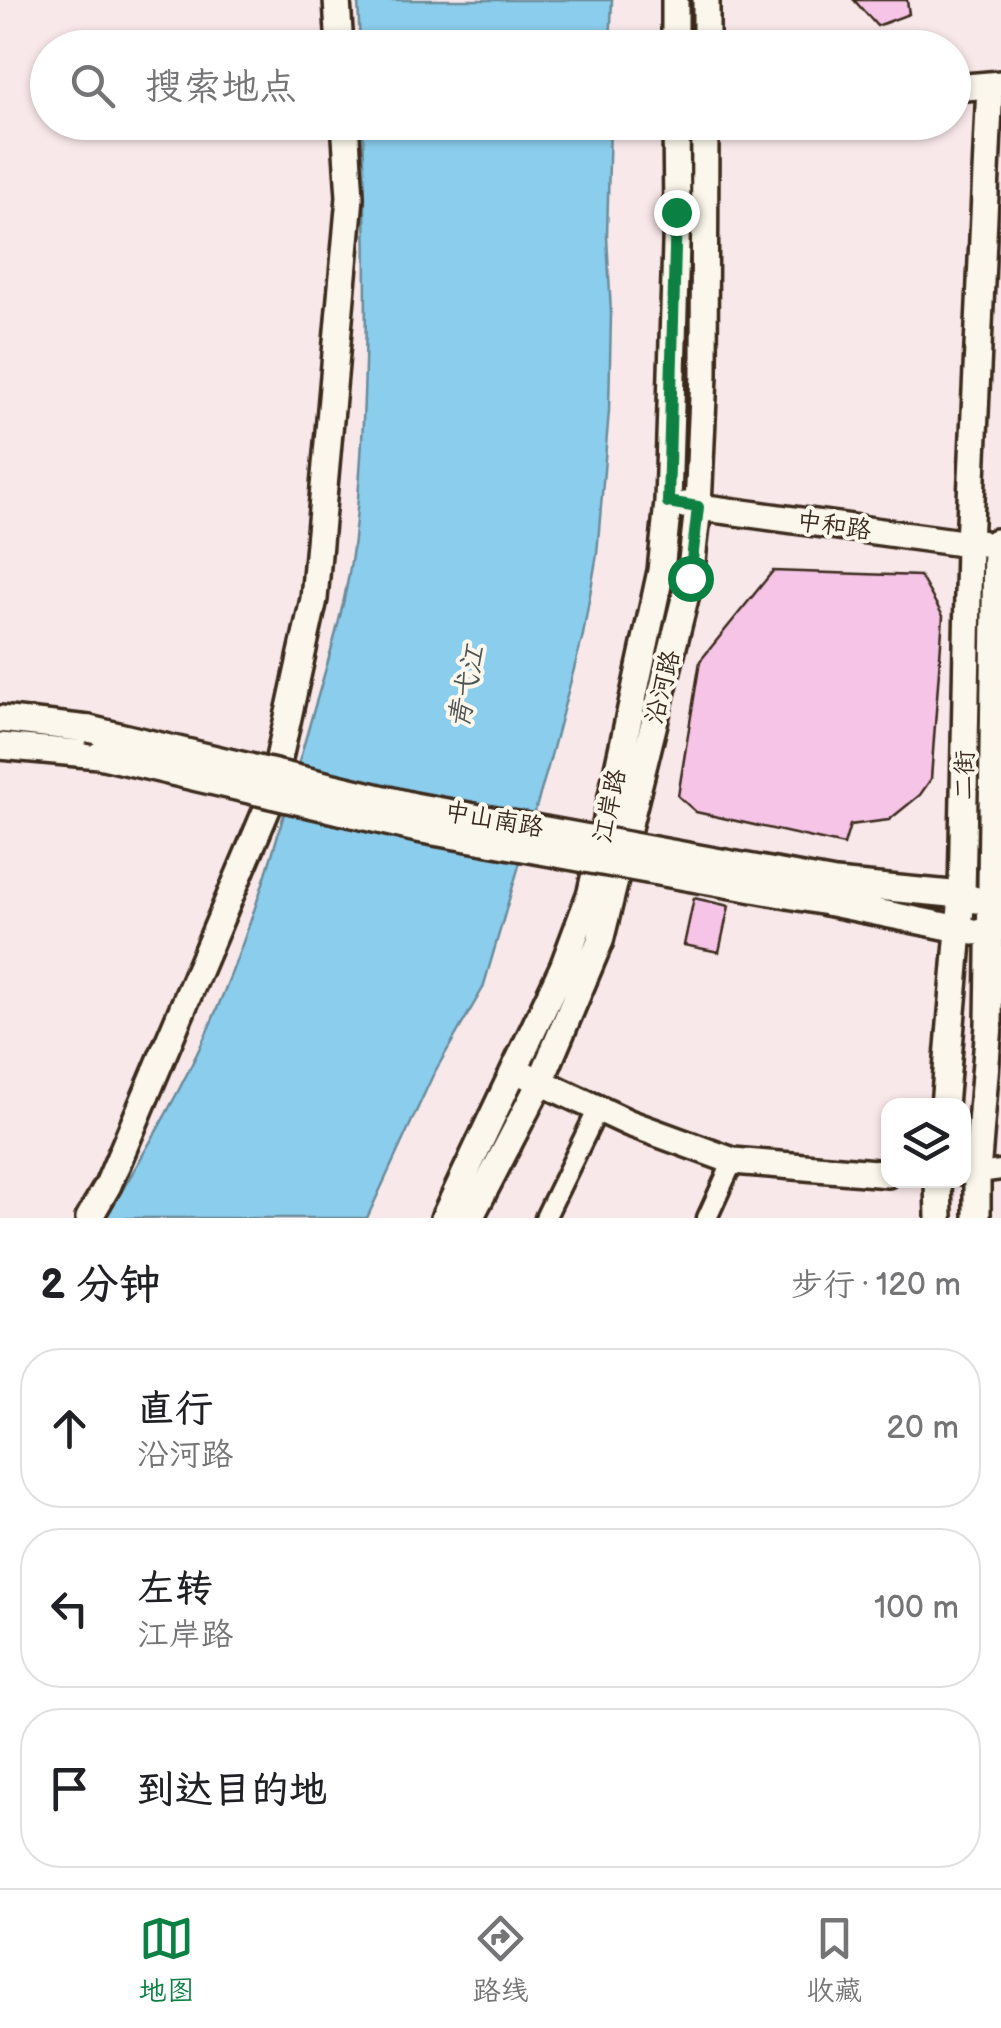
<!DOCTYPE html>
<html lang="zh">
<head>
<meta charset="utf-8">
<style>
	:root { --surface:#fff; --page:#f6f6f6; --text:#202124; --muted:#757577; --line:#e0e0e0; --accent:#0b8043 }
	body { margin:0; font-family:"Balsamiq Sans","LXGW WenKai TC",sans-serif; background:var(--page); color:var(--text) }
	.controls { position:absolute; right:30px; bottom:30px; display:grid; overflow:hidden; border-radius:20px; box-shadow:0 2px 8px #0004 }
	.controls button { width:90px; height:90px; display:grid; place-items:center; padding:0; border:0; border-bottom:2px solid var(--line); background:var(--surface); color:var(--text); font:50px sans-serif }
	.stop { position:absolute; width:30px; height:30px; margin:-22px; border:8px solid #0b8043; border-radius:50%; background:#fff }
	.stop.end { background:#0b8043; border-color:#fff; box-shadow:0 2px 10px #0008 }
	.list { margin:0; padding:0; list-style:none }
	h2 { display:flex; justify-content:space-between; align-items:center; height:130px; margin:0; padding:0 40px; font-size:42px }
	h2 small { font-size:32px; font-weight:400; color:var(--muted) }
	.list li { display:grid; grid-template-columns:65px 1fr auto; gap:30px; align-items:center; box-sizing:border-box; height:160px; margin:0 20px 20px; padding:0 20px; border:2px solid var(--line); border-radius:40px }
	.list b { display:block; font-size:38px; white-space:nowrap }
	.list p { margin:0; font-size:32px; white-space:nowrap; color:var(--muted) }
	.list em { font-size:32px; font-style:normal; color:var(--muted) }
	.icon { flex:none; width:55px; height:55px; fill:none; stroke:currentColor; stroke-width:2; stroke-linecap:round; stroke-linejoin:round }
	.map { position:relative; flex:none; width:1001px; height:1218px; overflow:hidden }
	.search { position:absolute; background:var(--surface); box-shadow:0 2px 8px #0004; left:30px; right:30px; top:30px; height:110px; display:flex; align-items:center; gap:25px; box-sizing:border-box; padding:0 35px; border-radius:55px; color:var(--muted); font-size:38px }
	.sheet { height:670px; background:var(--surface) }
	nav { display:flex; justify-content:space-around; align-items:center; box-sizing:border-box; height:140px; border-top:2px solid var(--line); background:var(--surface); font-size:28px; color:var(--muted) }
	nav a { display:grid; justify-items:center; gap:5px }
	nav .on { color:var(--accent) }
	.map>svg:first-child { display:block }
</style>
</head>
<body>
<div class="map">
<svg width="1001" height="1218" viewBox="0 0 1001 1218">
	<rect width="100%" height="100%" fill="#f9e8ea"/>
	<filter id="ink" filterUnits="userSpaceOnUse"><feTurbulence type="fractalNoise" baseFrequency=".01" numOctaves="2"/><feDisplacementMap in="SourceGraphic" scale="20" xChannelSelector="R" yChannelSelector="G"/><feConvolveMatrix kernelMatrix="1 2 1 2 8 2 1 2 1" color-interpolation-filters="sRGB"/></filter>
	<g filter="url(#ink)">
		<path fill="#8bcded" stroke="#6b8c9a" stroke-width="2.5" d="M358,0H612L610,47H360Z
			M363,123H610L607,236L611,314L609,411L597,554L583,635L548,767L483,988L433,1075L367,1218H106C143,1155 181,1092 210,1025C252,930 280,830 308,730C326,667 347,605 354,539C369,402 367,260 363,123Z"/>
		<path fill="#f5c4e6" stroke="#3b2a1e" stroke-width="2.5" d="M854,0H907L909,14L877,26Z
			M773,571L920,576L943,616L931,779L920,795L889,820L850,825L844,845L696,812L678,796L700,661Z
			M694,898L729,906L719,952L684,945Z"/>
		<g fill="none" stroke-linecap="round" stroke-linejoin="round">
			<g stroke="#3b2a1e" stroke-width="25">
				<path id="street" d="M964,1175L1001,1170
					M545,1218L598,1109
					M707,1218L733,1161"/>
			</g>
			<g stroke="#3b2a1e" stroke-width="32">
				<path id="secondary" d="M337,0L340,48
					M675,0V48
					M706,48V0
					M954,88L1001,84
					M684,505L969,544L981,543
					M0,719L89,729
					M0,746L99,755
					M835,883L962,895L976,900
					M827,902L974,932
					M526,1075L629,1123L733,1161L888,1174
					M944,1106L962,895L969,544L990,85
					M938,1180L939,1218
					M89,1218L108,1185L269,804L314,599L350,197L345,122
					M444,1218L563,967L591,892L661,571L668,502L677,212L676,122
					M470,1218L540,1083L600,941L690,578L698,507L704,375L705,122
					M977,1218V1173L989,1025L996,542"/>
			</g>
			<use href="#street" stroke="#fbf7ec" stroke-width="18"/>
			<use href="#secondary" stroke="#fbf7ec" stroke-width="25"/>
			<g stroke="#3b2a1e" stroke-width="32" stroke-linecap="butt">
				<path id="secondary-bridge" d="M89,729L414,806L835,883
					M99,755L417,829L827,902"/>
			</g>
			<use href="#secondary-bridge" stroke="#fbf7ec" stroke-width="25"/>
		</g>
	</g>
	<g fill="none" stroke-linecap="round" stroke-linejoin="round" filter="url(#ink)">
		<path stroke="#0b8043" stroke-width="12" d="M676,212L668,502L698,507L690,578"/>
	</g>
	<g text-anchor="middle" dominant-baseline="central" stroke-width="8" stroke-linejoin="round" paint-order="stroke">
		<g font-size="25" fill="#3b2a1e" stroke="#fbf7ec">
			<text transform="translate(834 526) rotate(8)">中和路</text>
			<text transform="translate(663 687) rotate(-76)">沿河路</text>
			<text transform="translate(965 775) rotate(-89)">二街</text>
			<text transform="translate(610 806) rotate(-78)">江岸路</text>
			<text transform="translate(494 820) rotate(10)">中山南路</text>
		</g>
		<g font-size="28" font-style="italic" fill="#4f5352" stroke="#fbf7ec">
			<text transform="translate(467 687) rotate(-78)">青弋江</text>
		</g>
	</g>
</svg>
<div class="controls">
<button><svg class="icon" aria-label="layers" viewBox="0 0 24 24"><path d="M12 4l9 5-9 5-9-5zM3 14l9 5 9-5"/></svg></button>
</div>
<div class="stop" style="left:690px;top:578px"></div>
<div class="stop end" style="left:676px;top:212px"></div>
<div class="search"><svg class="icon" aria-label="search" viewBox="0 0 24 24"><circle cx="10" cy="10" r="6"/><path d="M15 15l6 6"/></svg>搜索地点</div>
</div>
<section class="sheet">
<h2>2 分钟<small>步行 · 120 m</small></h2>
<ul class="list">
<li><svg class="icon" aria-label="ahead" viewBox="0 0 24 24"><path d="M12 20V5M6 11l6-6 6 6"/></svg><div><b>直行</b><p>沿河路</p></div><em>20 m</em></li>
<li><svg class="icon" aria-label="left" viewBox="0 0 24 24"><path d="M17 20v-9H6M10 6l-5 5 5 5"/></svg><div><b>左转</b><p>江岸路</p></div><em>100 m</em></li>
<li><svg class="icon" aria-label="arrive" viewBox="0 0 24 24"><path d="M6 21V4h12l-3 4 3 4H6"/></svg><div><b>到达目的地</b></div></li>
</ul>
</section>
<nav>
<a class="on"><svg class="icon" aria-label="map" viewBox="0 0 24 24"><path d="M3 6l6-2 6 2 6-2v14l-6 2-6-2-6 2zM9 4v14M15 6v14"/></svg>地图</a>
<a><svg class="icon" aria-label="directions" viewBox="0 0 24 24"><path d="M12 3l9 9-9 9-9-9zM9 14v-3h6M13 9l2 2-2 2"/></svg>路线</a>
<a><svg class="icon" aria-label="saved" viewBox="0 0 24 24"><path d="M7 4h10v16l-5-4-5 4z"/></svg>收藏</a>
</nav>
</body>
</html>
